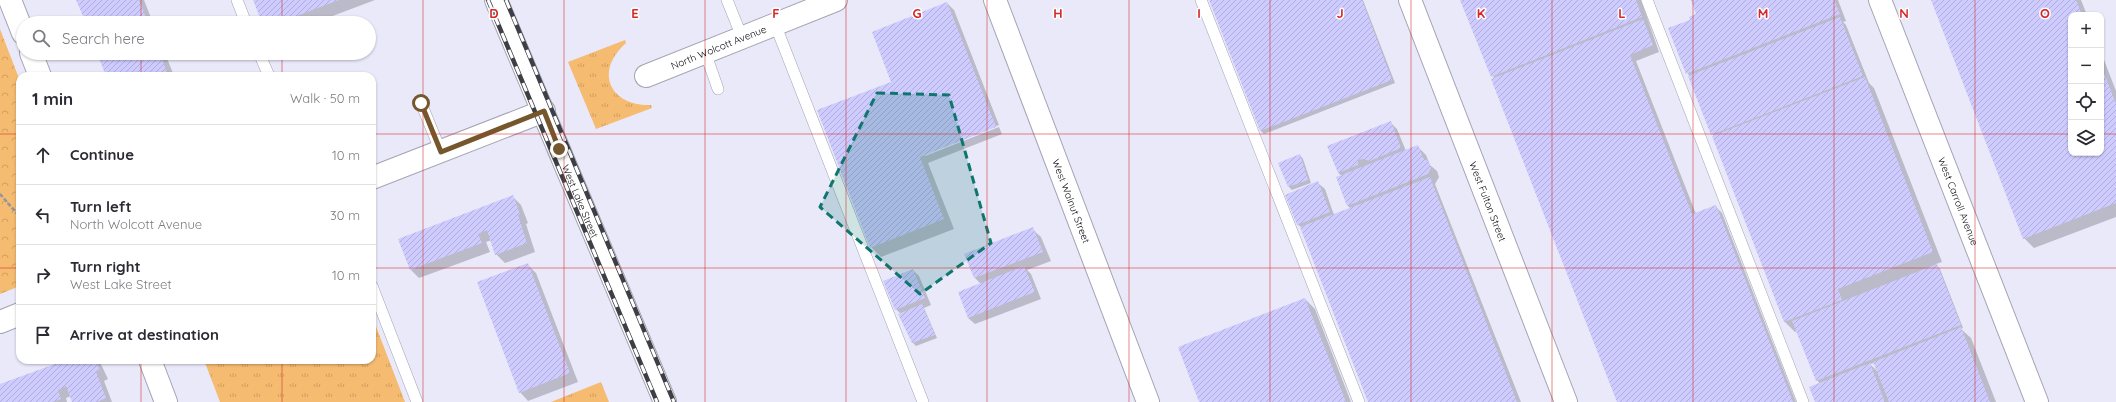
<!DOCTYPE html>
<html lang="en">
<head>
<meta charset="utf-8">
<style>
	:root { --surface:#fff; --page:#f2f2f3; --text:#2b2b33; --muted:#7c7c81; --line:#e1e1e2 }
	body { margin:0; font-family:Quicksand,sans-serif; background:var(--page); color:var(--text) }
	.controls { position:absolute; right:12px; top:12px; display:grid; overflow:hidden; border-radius:8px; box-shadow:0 1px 3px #0004 }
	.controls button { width:36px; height:36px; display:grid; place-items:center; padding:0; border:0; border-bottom:1px solid var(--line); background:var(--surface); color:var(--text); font:20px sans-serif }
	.stop { position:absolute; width:12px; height:12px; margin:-9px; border:3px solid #76562c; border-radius:50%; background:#fff }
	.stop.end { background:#76562c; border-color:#fff; box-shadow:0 1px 4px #0008 }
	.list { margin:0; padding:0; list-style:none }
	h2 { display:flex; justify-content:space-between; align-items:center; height:52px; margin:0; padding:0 16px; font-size:17px }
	h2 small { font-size:13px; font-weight:400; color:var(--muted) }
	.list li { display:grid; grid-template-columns:26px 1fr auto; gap:12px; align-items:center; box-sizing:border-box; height:60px; padding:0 16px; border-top:1px solid var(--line) }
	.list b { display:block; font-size:15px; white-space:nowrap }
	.list p { margin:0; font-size:13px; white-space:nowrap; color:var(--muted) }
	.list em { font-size:13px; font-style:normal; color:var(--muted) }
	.icon { flex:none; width:22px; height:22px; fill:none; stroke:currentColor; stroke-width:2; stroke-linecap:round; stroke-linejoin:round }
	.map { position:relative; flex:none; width:2116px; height:402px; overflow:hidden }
	.search { position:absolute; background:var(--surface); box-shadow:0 1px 3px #0004; left:16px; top:16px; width:360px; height:44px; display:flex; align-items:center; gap:10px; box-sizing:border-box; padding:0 14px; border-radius:22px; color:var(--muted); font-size:15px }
	.panel { position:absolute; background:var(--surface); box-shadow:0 1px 3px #0004; left:16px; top:72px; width:360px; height:292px; border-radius:12px }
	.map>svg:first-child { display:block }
</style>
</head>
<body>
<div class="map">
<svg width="2116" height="402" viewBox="0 0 2116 402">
	<defs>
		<pattern id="grass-tufts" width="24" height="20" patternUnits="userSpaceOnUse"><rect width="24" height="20" fill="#f5bb70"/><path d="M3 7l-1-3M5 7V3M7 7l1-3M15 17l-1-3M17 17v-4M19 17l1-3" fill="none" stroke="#d1a060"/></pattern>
		<pattern id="park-crowns" width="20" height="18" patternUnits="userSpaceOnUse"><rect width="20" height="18" fill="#f5bb70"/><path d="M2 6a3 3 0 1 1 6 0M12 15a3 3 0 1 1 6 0" fill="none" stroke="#d1a060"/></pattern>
		<pattern id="building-hatch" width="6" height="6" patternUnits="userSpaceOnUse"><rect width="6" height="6" fill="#cecbfe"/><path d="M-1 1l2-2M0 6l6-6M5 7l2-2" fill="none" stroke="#b0add9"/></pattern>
	</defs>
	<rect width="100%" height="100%" fill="#e9e9fa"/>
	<path fill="url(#grass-tufts)" d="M625,40L626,43C594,71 609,106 651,105L652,108L596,129L568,62Z
		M372,316L405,402H220L204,360H372Z
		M601,382L609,402H551Z"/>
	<path fill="url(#park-crowns)" d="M0,29L20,81V286L0,294Z"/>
	<path fill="#0003" fill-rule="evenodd" d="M78,0H144L153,23H87Z
		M254,0H375L314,23H263Z
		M1210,0H1363L1395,83L1264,134L1261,131Z
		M1461,0H1641L1659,52L1636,61L1696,214L1716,207L1722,213L1796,402H1618L1494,78Z
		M1692,0H1838L1846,21L1843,22L1846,25L1869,83L1874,88L1942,262L1936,264L1940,269L1963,328L1961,329L1971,338L1996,402H1816L1820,384L1817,380L1797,331L1795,332L1785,322L1714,137L1670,29L1691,20L1698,14ZM1874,363L1878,372L1870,364Z
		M1932,0H2081L2087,15H2071V153H2101V52L2116,91V217L2034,248L2024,238Z
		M947,3L954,10L999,125L925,154V156L999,127L1002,134L928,163L954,229L881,257L871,247L891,83Z
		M98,53H165L174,76H107Z
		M1391,123L1397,129L1406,151L1417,146L1426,155L1430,165L1437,171L1439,177L1435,184L1521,402H1369L1301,227L1297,224L1318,183L1325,189L1334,215L1351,209L1348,206L1337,177L1342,176L1338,173Z
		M1300,155L1303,159L1311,183L1292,190L1289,187L1280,163Z
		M513,197L521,205L528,223L526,224L535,252L505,263L496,254L492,240L486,242L490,252L419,278L410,269Z
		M1032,229L1041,237L1051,261L1027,270L1031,274L1041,299L975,324L968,318L981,284L975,278L966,254Z
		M527,264L536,273L578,382L528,401L520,392Z
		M913,270L919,276L931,305L924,308L937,338L916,346L912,342L901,314L896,309Z
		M1305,299L1315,309L1351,402H1200Z
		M69,360H99L108,379L104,381L112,402H73L71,396L66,398L67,402H0V385Z"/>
	<path fill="url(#building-hatch)" d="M76,0H139L148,23H86Z
		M253,0H339L278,23H262Z
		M1209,0H1362L1392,80L1260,131Z
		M1460,0H1636L1642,17L1491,77Z
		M1691,0H1834L1840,14L1686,74L1668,28L1690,20L1689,17L1696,14Z
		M1931,0H2076L2082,15H2071V153H2101V65L2116,104V203L2023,239Z
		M947,2L996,127L920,157L944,219L870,248L817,110L891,82L872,32Z
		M1840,17L1863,76L1711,135L1688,76Z
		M1643,19L1653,45L1630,55L1692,214L1716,205L1793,402H1617L1491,79Z
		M97,53H160L168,76H106Z
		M1865,77L1933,252L1838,289L1842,300L1784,322L1712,136Z
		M1391,121L1401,148L1370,161L1363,159L1358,160V165L1338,173L1327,146Z
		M1418,145L1423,158L1428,161L1431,168L1428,174L1347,206L1336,177Z
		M1300,154L1308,180L1288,187L1278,163Z
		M1430,177L1517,402H1368L1300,227Z
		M1318,181L1330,212L1297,225L1285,195Z
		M513,195L520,214L518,215L527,243L495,255L487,230L478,234L482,243L410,270L398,239Z
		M1033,227L1043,252L974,278L964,254Z
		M528,263L570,373L519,393L477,282Z
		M1937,264L1961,325L1816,381L1792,321Z
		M1024,266L1035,292L968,318L958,292Z
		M913,269L925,298L895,310L883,281Z
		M1305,298L1346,402H1199L1178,347Z
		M922,304L935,335L912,343L898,314Z
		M1961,327L1990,402H1889L1873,362Z
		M66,360H95L100,370L96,372L106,398L97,402H72L66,386L58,390L61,399L52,402H0V384Z
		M1870,363L1885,402H1815L1809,387Z"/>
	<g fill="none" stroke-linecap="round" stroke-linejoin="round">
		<g stroke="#a4a4b4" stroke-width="12">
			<path id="lane" d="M237,0L246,23
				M727,0L742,37
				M1201,0L1359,402
				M1647,0L1803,402
				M775,24L923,402
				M705,52L718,89
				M259,53L269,76
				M421,103L441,152
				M372,286L417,402"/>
		</g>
		<g stroke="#a4a4b4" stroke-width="24">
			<g id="street">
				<path d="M10,0L23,33"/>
				<path id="s1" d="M995,0L1148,402"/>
				<path id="s2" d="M1410,0L1566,402"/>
				<path id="s3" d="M1880,0L2037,402"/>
				<path d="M31,53L40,76"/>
				<path id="s4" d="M646,76L836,0"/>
				<path d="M372,178L544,111"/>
				<path d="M0,322L20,314"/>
				<path d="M150,360L166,402"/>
			</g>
		</g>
		<g stroke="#a4a4b4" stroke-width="24">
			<g id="secondary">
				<path id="s5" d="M496,0L665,402"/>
			</g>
		</g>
		<path stroke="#9494a0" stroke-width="2.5" stroke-dasharray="4 2" stroke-linecap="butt" d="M0,194L20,217"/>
		<use href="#lane" stroke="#fff" stroke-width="11"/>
		<use href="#street" stroke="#fff" stroke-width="22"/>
		<use href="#secondary" stroke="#fff" stroke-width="22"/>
		<g stroke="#3e3e46" stroke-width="4.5">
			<path id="rail" d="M488,0L657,402
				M506,0L674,402"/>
		</g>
		<use href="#rail" stroke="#fff" stroke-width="3" stroke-dasharray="9" stroke-linecap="butt"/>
	</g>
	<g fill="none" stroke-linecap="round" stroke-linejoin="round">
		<path stroke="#76562c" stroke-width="5" d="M421,103L441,152L544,111L559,149"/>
	</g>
	<path fill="#0f766e" fill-opacity="0.2" stroke="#0f766e" stroke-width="3" stroke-dasharray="8 5" stroke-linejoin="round" d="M877,93L949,95L991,243L920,294L820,207Z"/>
	<path fill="none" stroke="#d62828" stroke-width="1" stroke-opacity="0.55" d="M141,0V23M282,0V23M423,0V402M564,0V402M705,0V402M846,0V402M987,0V402M1129,0V402M1270,0V402M1411,0V402M1552,0V402M1693,0V402M1834,0V402M1975,0V402M141,53V76M282,53V76M0,134H20M372,134H2071M2101,134H2116M0,268H20M372,268H2116M141,360V402M282,360V402"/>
	<g text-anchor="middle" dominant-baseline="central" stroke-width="3" stroke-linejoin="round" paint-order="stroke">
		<g font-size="10" fill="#0d0d12" stroke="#fff">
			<text stroke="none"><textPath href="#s4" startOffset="78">North Wolcott Avenue</textPath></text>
			<text stroke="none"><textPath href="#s5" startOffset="218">West Lake Street</textPath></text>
			<text stroke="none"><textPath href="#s1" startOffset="215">West Walnut Street</textPath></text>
			<text stroke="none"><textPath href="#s2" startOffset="216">West Fulton Street</textPath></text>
			<text stroke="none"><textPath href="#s3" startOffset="216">West Carroll Avenue</textPath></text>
		</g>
	</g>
	<g font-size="13" text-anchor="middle" font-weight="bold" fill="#d62828" stroke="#fff" stroke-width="3" stroke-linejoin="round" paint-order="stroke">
		<text x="494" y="18">D</text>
		<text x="635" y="18">E</text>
		<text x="776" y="18">F</text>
		<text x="917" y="18">G</text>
		<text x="1058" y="18">H</text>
		<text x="1199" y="18">I</text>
		<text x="1340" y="18">J</text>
		<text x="1481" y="18">K</text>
		<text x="1622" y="18">L</text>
		<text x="1763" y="18">M</text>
		<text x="1904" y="18">N</text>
		<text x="2045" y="18">O</text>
	</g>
</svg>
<div class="controls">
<button>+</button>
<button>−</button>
<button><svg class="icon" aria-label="locate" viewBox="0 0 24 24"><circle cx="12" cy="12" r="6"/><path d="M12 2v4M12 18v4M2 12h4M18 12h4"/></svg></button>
<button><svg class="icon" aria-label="layers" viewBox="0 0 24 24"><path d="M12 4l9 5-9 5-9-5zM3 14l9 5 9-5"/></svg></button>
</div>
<div class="stop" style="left:421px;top:103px"></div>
<div class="stop end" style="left:559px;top:149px"></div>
<div class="search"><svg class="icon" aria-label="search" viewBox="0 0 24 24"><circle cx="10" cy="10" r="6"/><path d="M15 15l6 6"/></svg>Search here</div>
<section class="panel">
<h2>1 min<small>Walk · 50 m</small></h2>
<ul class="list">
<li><svg class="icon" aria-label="ahead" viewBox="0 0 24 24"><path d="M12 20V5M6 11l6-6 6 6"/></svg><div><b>Continue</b></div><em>10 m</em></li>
<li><svg class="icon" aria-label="left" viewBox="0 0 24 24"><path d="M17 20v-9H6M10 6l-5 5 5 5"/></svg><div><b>Turn left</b><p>North Wolcott Avenue</p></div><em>30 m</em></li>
<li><svg class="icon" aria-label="right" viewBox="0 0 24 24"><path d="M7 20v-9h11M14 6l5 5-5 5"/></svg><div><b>Turn right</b><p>West Lake Street</p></div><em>10 m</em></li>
<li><svg class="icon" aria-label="arrive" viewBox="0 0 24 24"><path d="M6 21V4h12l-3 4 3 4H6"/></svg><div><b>Arrive at destination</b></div></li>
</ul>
</section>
</div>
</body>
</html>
